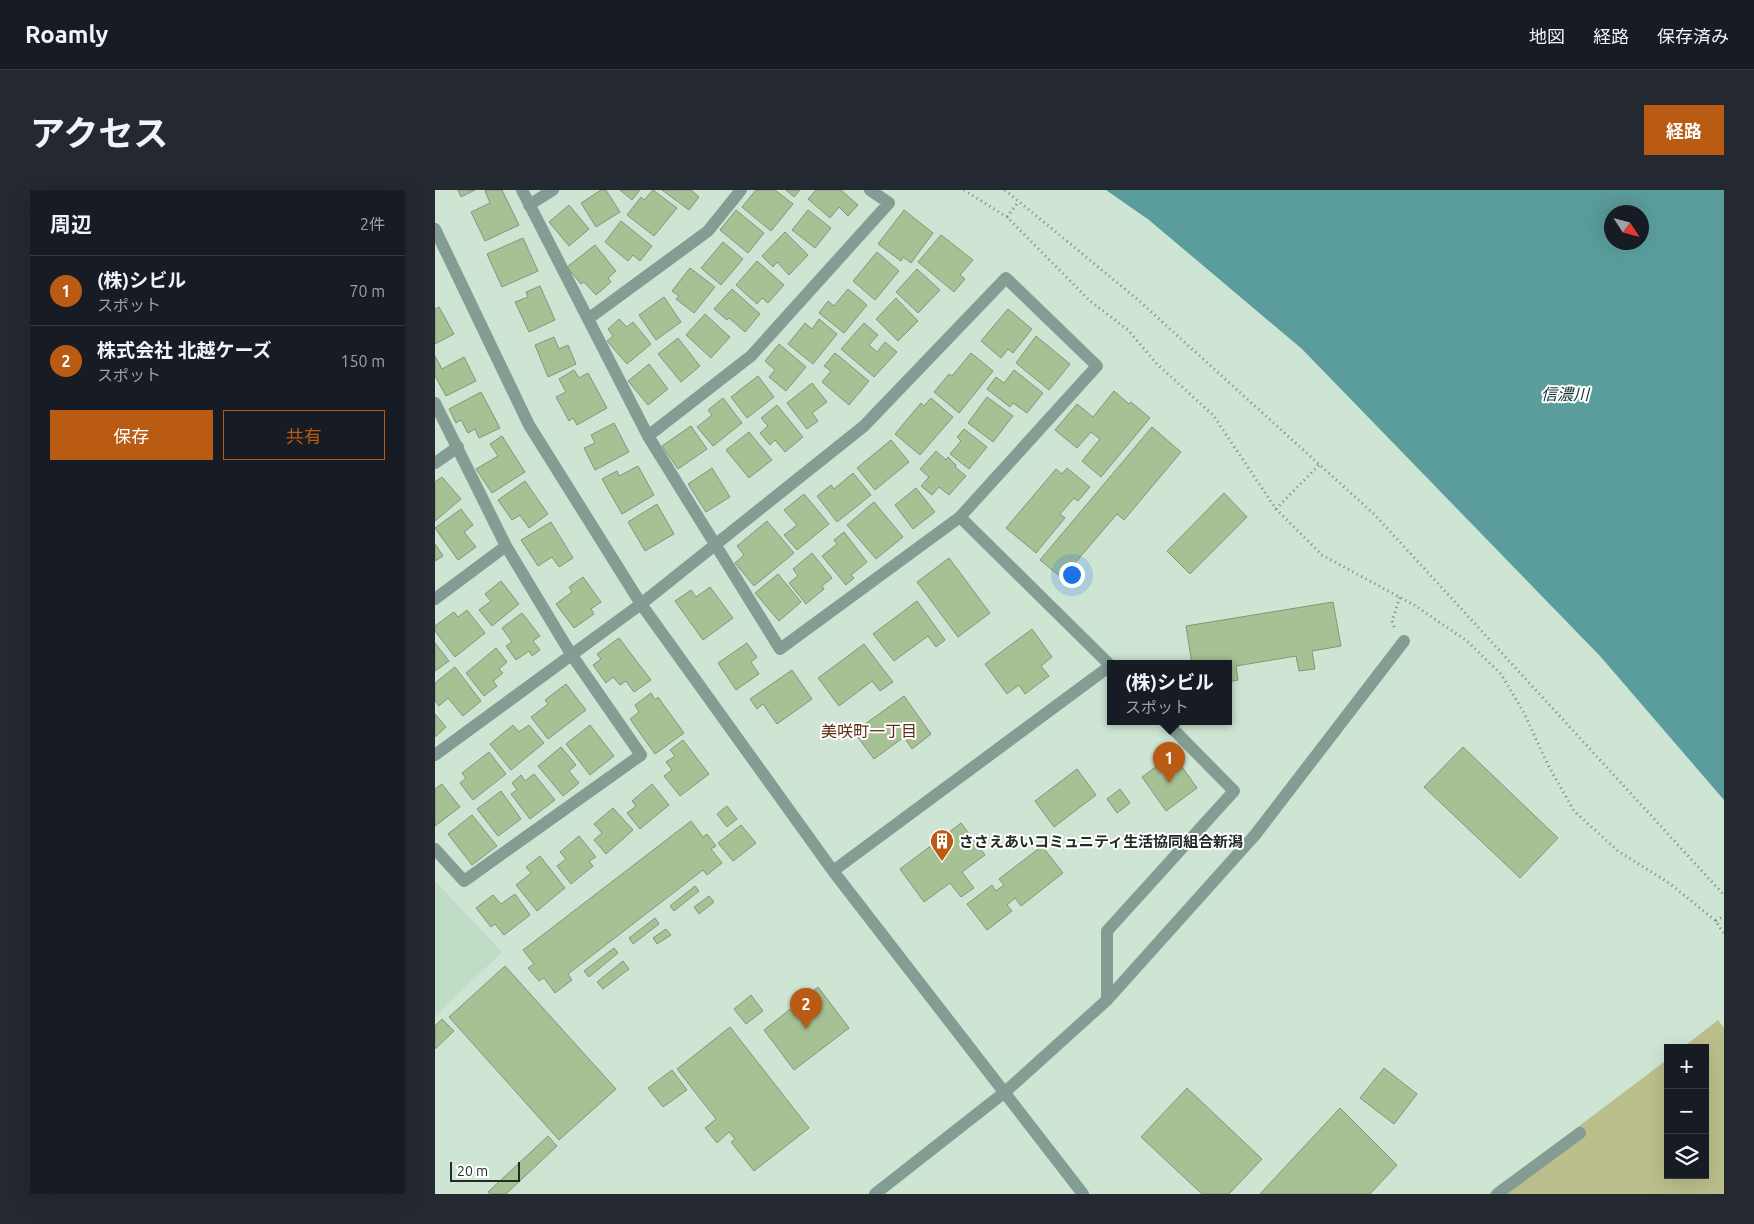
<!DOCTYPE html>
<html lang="ja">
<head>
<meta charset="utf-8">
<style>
	:root { --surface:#171b24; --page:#242831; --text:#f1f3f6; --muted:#9ea1a6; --line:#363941; --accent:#ba5b14 }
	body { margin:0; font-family:Ubuntu,"Noto Sans JP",sans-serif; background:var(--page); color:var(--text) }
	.controls { position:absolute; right:15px; bottom:15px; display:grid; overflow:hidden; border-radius:0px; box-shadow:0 5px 20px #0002 }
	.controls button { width:45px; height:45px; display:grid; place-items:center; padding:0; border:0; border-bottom:1px solid var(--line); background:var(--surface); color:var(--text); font:25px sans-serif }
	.compass { position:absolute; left:1169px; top:15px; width:45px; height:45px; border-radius:50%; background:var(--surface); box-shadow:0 5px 20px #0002; rotate:126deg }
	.scale { position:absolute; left:15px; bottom:12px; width:70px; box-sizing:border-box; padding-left:5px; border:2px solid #222b25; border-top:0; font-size:14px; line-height:18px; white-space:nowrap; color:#222b25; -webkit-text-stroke:4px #fff; paint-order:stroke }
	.you { position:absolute; left:636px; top:384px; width:18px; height:18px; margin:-12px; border:4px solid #fff; border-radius:50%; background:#1a73e8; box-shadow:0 0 0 8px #1a73e833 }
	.badge { display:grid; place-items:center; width:32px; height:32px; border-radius:50%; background:var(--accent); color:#fff; font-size:16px; font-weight:700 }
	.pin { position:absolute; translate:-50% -41px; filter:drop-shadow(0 1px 2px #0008) }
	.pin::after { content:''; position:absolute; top:26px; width:18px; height:15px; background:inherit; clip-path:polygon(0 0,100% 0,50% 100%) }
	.popup { position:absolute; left:672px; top:470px; width:125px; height:65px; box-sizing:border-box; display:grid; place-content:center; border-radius:0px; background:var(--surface); filter:drop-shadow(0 1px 4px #0005); font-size:16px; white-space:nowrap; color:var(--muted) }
	.popup b { font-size:19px; color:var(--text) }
	.popup::after { content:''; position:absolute; left:50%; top:100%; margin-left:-10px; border:10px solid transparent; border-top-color:var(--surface) }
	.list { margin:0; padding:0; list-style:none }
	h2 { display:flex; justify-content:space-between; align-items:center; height:65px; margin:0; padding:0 20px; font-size:21px }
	h2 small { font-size:16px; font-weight:400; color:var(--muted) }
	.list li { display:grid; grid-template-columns:32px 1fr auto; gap:15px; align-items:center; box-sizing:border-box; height:70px; padding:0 20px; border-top:1px solid var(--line) }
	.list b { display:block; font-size:19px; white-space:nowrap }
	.list p { margin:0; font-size:16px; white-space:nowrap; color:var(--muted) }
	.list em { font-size:16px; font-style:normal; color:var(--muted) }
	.actions { display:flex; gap:10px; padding:15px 20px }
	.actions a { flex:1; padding:11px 0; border:1px solid var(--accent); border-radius:0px; text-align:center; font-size:18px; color:var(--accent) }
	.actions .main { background:var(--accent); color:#fff }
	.icon { flex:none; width:28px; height:28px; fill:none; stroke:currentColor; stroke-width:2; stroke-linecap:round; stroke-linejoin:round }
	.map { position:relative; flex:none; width:1289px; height:1004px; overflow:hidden; border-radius:0px }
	header { display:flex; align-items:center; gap:30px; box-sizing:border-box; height:70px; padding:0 25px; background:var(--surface); border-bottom:1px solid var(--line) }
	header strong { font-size:24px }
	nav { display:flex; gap:28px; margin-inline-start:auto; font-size:18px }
	.intro { display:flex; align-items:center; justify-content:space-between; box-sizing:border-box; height:120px; padding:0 30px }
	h1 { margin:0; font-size:35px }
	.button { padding:12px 22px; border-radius:0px; background:var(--accent); color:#fff; font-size:18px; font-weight:700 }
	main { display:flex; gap:30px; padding:0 30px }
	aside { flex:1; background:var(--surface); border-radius:0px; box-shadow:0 5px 20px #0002 }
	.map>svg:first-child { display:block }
</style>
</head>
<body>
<header>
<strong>Roamly</strong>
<nav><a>地図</a><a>経路</a><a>保存済み</a></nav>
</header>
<div class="intro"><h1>アクセス</h1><a class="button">経路</a></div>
<main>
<aside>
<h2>周辺<small>2件</small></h2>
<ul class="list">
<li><span class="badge">1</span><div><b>(株)シビル</b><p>スポット</p></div><em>70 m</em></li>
<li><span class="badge">2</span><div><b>株式会社 北越ケーズ</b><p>スポット</p></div><em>150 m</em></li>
</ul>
<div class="actions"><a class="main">保存</a><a>共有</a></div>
</aside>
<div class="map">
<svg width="1289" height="1004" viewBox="0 0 1289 1004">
	<rect width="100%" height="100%" fill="#cee5d4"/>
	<path fill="#bfdcc6" d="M0,691L67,762L0,826Z"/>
	<path fill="#bbbf8c" d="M1283,830L1289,838V1004H1054L1233,869V985H1270V858H1247Z"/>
	<path fill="#5a9d9c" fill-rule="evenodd" d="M671,0H1289V610L1165,466L867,159L714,30ZM1176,22H1206V52H1176Z"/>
	<path fill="#a6c194" stroke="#87937e" d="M23,0H40L26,7Z
		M52,0H67L84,35L50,51L36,22L55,13L50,1Z
		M166,0H171L185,22L161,37L146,13Z
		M185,0H205L197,10Z
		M218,0L242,18L219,46L192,25L206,7L209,10Z
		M227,0H256L264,7L254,20Z
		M321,0H340L358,14L336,41L307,17Z
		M351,0H365L359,7Z
		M381,0H406L423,15L413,26L404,17L395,28L373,9Z
		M134,15L154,39L134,56L114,32Z
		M301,20L329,43L313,63L285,40Z
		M373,20L396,38L380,58L357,40Z
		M469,20L498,43L476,73L468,67L466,71L443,54Z
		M186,31L217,56L205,71L198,65L193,71L170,52Z
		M350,42L373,65L354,85L342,72L338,77L327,66Z
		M506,45L538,70L525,85L530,89L519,102L483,72Z
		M88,48L103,81L67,97L52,64Z
		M288,52L308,69L286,95L266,78Z
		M160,55L181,81L173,88L176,92L161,105L149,92L146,94L132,77Z
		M442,62L464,81L440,110L418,91Z
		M322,71L349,95L333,113L327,108L322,114L301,95Z
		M255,78L280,97L259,123L241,109L244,106L237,101Z
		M482,79L505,100L483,123L461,102Z
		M105,96L120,130L94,142L80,112L93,107L91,102Z
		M297,99L325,124L310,142L294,128L292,130L279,119Z
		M413,99L432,115L409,143L384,123L393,111L399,116Z
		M229,107L246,132L221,150L204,125Z
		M461,108L483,131L463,151L441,129Z
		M4,117L19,144L0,154V119Z
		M573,119L597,139L578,163L573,159L566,168L546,151Z
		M270,124L295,147L276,168L251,145Z
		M184,129L192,137L198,132L216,154L192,174L172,151L178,146L173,139Z
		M384,129L402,144L378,174L353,154L370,133L377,139Z
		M429,133L443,145L434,155L442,162L450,152L462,162L439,187L406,159Z
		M601,146L635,174L614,200L581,173Z
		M119,147L124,159L133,155L141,174L113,187L100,155Z
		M243,148L265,176L246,192L223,164Z
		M344,154L371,177L351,201L334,187L340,180L330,171Z
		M400,163L434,191L414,215L387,192L396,181L389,176Z
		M536,163L558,181L524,223L499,202L514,184L517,186Z
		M0,166L7,179L29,167L41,191L11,206L0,186Z
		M214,174L233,199L213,215L193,191Z
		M139,180L144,188L153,183L172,218L142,235L138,228L134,231L121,207L131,202L124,189Z
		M579,180L608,203L592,223L578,213L575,217L552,199L561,187L569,193Z
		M323,186L339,207L312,228L296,207Z
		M377,193L392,212L377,223L383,231L372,239L352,213Z
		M679,201L694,214L696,212L715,228L666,287L647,271L665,249L656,242L642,258L620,240L642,214L658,227Z
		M46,202L65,238L44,248L40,239L33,243L26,230L21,233L14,219Z
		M552,207L578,226L558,252L533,233Z
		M288,208L307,233L278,256L262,237L277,225L273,220Z
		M496,208L518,227L485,265L460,244L486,213L489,216Z
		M342,215L368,247L350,262L340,250L335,255L325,243L333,236L326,228Z
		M179,233L194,262L160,280L149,258L160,253L156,245Z
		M256,236L272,259L243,279L227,256Z
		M717,237L746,262L689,330L682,324L627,388L605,370Z
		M529,239L552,257L534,279L515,264L526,251L522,247Z
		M314,242L337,270L314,288L291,260Z
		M67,246L90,282L57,303L41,279L63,266L55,254Z
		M456,250L474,272L440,300L422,278Z
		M501,261L511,270L513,267L521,275L520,277L531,286L514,305L504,297L497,305L486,296L494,287L485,279Z
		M203,276L219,305L187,324L167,289L182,281L184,286Z
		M277,278L295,307L271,322L253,294Z
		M632,278L655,297L643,311L639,308L625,324L630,328L601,363L571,338L621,279L627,284Z
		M418,283L436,305L402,332L382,306L396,295L399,299Z
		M7,287L26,309L0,331V292Z
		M90,291L113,324L94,338L85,325L77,330L63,310Z
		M481,298L500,322L478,339L460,315Z
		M789,303L812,327L755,384L732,361Z
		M369,304L394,334L362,360L349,345L362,335L349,320Z
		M439,312L468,347L441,369L412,335Z
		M222,314L239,344L210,361L193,332Z
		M26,319L38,335L29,342L41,357L23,370L0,338Z
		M332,331L359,363L319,396L300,373L309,365L302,356Z
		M116,332L138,368L124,377L117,367L103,376L86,350Z
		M409,342L432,372L416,385L419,388L411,395L387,366L402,354L399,350Z
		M0,354L8,366L0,371Z
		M377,363L397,388L387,396L389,399L371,414L354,393L363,386L358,379Z
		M514,368L555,423L523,447L482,392Z
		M343,384L366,412L344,431L320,403Z
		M148,387L166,412L156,419L159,424L139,438L121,414L137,402L134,397Z
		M66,391L84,414L57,436L44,420L56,411L50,404Z
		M275,397L298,428L268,450L240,411L256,400L261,407Z
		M482,411L510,450L501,457L493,446L459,471L438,444Z
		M898,412L906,456L877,461L880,479L864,481L861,466L801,476L803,490L793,492V474H757L751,436Z
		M32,420L50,443L20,467L0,441V436L19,422L23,427Z
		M87,423L105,446L98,451L105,460L97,466L94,461L81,470L71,456L77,452L67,438Z
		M597,439L617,467L606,476L614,486L590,504L584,495L572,504L550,474Z
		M184,448L216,490L199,502L191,491L185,495L178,487L171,493L158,475L166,469L162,464Z
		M0,453L14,471L0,481Z
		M312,453L322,467L316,472L324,484L301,500L283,473Z
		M429,454L458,492L445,501L437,491L404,516L383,488Z
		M61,458L72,472L64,479L68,483L58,491L62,496L49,506L31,483Z
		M20,477L46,511L28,526L13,508L4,516L0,511V493Z
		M357,480L377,509L342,534L328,514L322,519L315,509Z
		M131,494L151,520L113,549L96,527L113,514L110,510Z
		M216,503L220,510L223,507L249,543L220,564L195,529L204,522L200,515Z
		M469,506L496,544L477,559L469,547L439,569L419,542Z
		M0,524L11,537L0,547Z
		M78,535L84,542L94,535L109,553L76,580L55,554Z
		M155,535L179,566L155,585L131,554Z
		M248,550L274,584L245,606L229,586L237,580L231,572L240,566L235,560Z
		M126,557L141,575L134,581L144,593L128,606L103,576Z
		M1028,557L1123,648L1085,688L989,597Z
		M54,562L71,584L38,610L25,593L31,588L27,583Z
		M738,564L762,598L731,621L707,587Z
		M642,579L661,605L619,637L600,611Z
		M99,584L120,610L95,629L76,604L82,600L77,593L86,585L90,591Z
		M7,594L25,617L0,636V599Z
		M217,594L234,615L205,639L192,623L201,616L197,611Z
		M685,599L695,613L682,623L672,609Z
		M66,601L86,629L63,646L42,619Z
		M292,616L302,629L292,637L282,624Z
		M178,618L198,640L171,664L159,650L167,643L159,634Z
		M37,625L62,656L37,675L13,644Z
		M256,631L268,647L272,644L281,656L276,659L287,673L272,685L268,680L133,784L137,790L120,803L109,788L104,791L93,778L99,774L88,760Z
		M526,633L550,665L527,682L539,698L526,707L515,693L489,712L465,679Z
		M306,635L321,653L298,671L283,653Z
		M144,646L161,667L154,671L158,676L136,694L122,676L131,669L125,662Z
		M607,656L628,683L586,716L580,708L572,715L577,721L552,740L532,714L557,695L561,701L569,695L564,689Z
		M105,666L130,698L102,721L81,695L96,683L91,677Z
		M260,696L264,701L239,721L235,716Z
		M80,704L95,725L69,745L60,734L56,737L41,718L58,705L66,714Z
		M274,706L279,712L264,724L259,717Z
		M220,728L224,734L198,754L194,748Z
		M231,739L236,745L222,754L218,748Z
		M179,758L183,763L154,787L149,781Z
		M188,771L194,779L168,799L162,792Z
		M70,776L181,899L124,950L14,827Z
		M383,797L414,838L359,880L329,840Z
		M316,805L328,821L311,834L299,819Z
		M7,829L19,841L0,859V836Z
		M295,837L374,938L319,981L296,952L300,949L294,942L282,953L270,938L281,929L242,879Z
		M949,878L982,904L959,934L925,908Z
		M237,880L252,900L228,917L213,898Z
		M752,898L827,969L794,1004H767L706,947Z
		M905,918L962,975L935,1004H825Z
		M113,946L122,956L71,1004H55L53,1002Z"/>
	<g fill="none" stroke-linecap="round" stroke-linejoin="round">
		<path stroke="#77877c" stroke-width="3" stroke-dasharray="1 4" stroke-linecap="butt" d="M529,0L572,27L655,111L693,140L722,174L778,225L841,319L887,365L979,415L1032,451L1066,484L1089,523L1112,573L1139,621L1183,661L1234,693L1281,731L1289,744
			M570,0L702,109L940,325L1289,705
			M572,27L584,11
			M841,319L884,275
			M959,437L957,431L965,407
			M1281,731L1289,726"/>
		<path stroke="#839d94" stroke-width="12" d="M94,15L118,0
			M0,39L94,235L206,414L398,681L648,1004
			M153,129L273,41L306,0
			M0,213L71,356L136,464L206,565L29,691L0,659
			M213,246L316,166L454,13L435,0
			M0,273L23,257
			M525,327L675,475
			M0,409L71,356
			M0,565L206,414L429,236L571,88L662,176L525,327L345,459L213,246L87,0
			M398,681L675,476
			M672,810L820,645L969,451
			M440,1004L570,902L672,810V741L799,601L731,532
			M1062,1004L1145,943"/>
	</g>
	<defs>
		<g id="building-pin" transform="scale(1.25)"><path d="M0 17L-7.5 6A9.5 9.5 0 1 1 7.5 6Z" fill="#ba5b14" stroke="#fff"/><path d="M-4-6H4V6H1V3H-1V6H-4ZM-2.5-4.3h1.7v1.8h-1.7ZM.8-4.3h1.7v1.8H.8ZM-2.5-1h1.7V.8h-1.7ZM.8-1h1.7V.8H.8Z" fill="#fff"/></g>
	</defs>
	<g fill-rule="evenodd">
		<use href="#building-pin" x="507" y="651"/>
	</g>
	<g text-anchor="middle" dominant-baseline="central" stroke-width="4" stroke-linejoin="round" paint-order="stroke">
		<g font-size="15" font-weight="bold" fill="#222b25" stroke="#fff" text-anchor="start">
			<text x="524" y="651">ささえあいコミュニティ生活協同組合新潟</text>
		</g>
		<g font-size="16" font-style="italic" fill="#0e3130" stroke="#fff">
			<text x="1130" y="204">信濃川</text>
		</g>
		<g font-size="16" fill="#5f3011" stroke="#fff">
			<text x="434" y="541">美咲町一丁目</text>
		</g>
	</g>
</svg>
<div class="controls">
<button>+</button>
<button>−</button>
<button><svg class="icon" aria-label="layers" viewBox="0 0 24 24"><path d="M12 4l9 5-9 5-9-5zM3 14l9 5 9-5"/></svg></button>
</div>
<svg class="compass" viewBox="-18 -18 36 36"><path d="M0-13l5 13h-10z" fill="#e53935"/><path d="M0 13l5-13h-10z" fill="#9ea1a6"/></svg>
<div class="scale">20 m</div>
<div class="you"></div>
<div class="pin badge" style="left:734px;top:593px">1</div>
<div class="popup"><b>(株)シビル</b>スポット</div>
<div class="pin badge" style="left:371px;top:839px">2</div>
</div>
</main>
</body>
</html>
